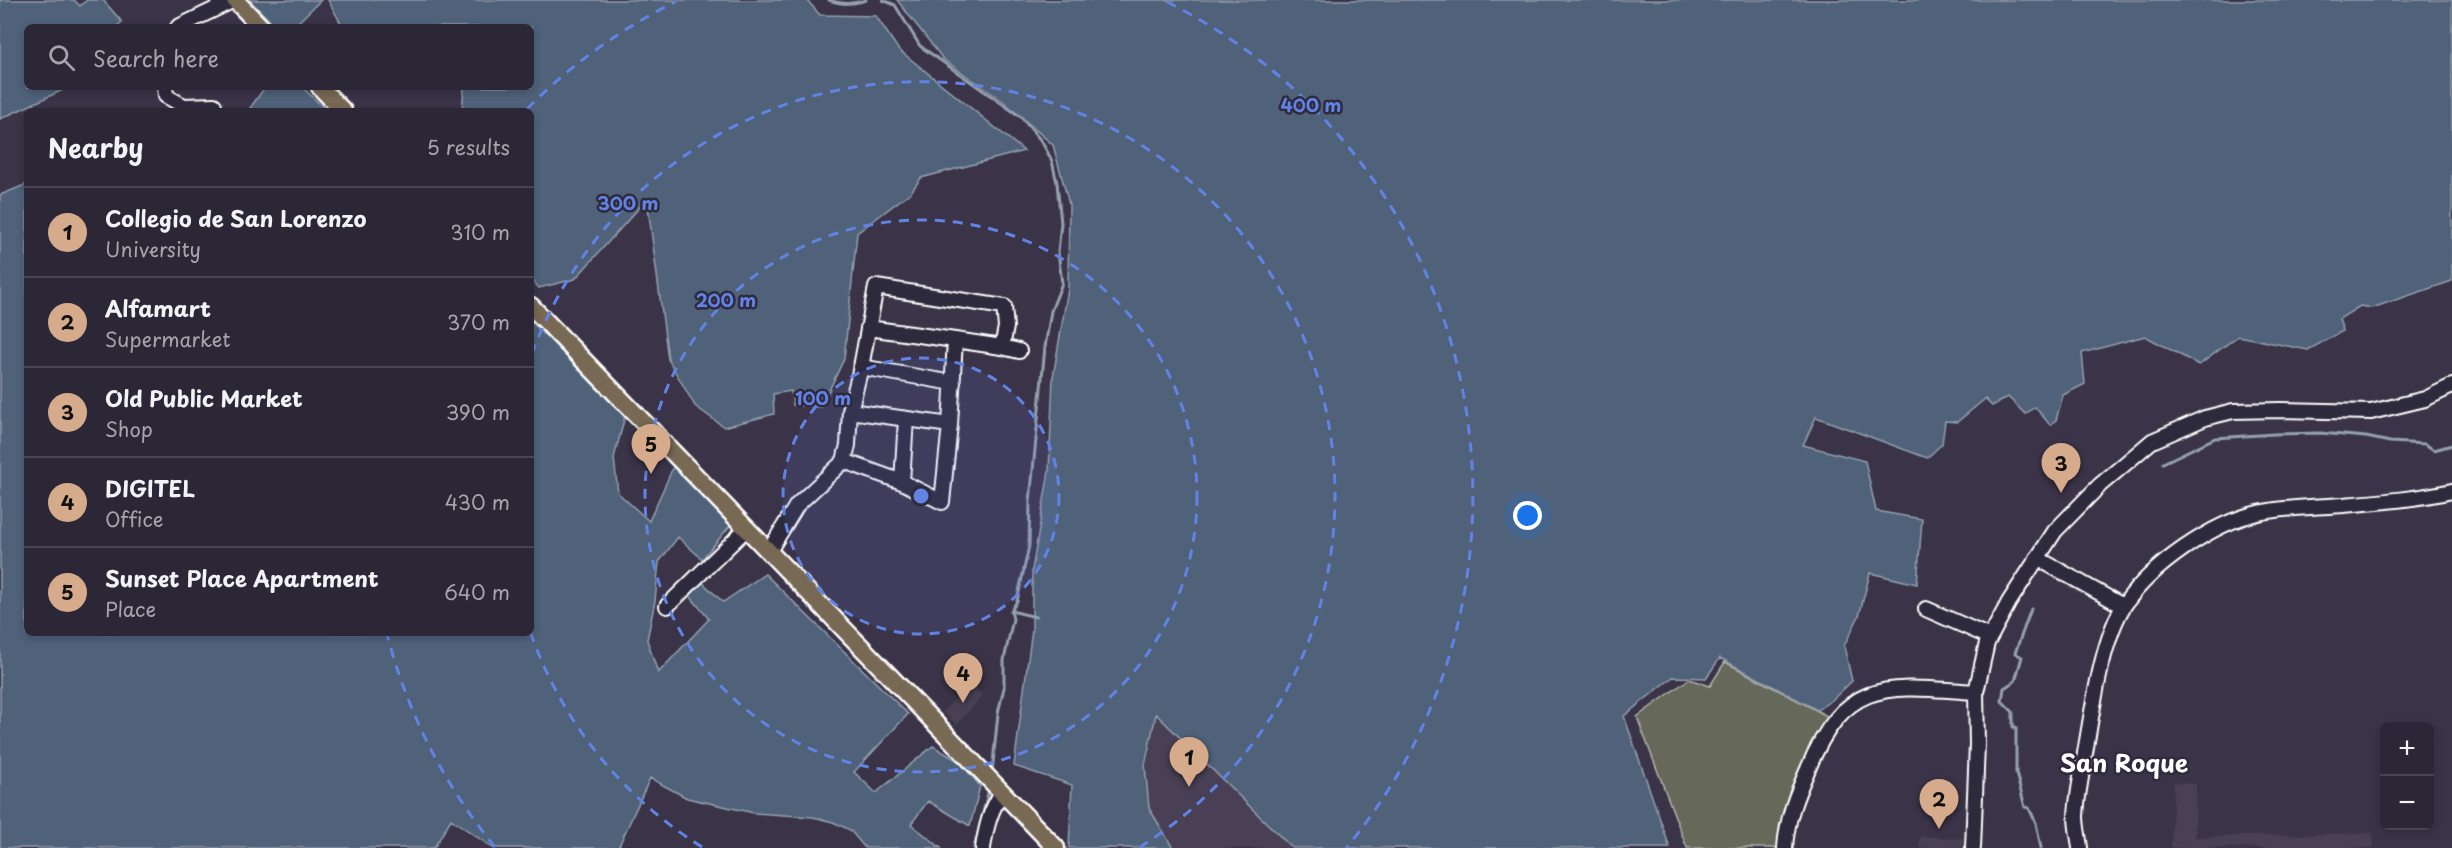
<!DOCTYPE html>
<html lang="en">
<head>
<meta charset="utf-8">
<style>
	:root { --surface:#2c2736; --page:#342f3e; --text:#f1f3f6; --muted:#a6a5ad; --line:#484451; --accent:#d6ab8b }
	body { margin:0; font-family:"Playpen Sans",sans-serif; background:var(--page); color:var(--text) }
	.controls { position:absolute; right:18px; bottom:18px; display:grid; overflow:hidden; border-radius:9px; box-shadow:0 3px 9px #0003 }
	.controls button { width:54px; height:54px; display:grid; place-items:center; padding:0; border:0; border-bottom:2px solid var(--line); background:var(--surface); color:var(--text); font:30px sans-serif }
	.you { position:absolute; left:1528px; top:516px; width:21px; height:21px; margin:-15px; border:4px solid #fff; border-radius:50%; background:#1a73e8; box-shadow:0 0 0 9px #1a73e833 }
	.badge { display:grid; place-items:center; width:39px; height:39px; border-radius:50%; background:var(--accent); color:#111; font-size:20px; font-weight:700 }
	.pin { position:absolute; translate:-50% -50px; filter:drop-shadow(0 2px 3px #0008) }
	.pin::after { content:''; position:absolute; top:32px; width:21px; height:18px; background:inherit; clip-path:polygon(0 0,100% 0,50% 100%) }
	.list { margin:0; padding:0; list-style:none }
	h2 { display:flex; justify-content:space-between; align-items:center; height:78px; margin:0; padding:0 24px; font-size:26px }
	h2 small { font-size:20px; font-weight:400; color:var(--muted) }
	.list li { display:grid; grid-template-columns:39px 1fr auto; gap:18px; align-items:center; box-sizing:border-box; height:90px; padding:0 24px; border-top:2px solid var(--line) }
	.list b { display:block; font-size:22px; white-space:nowrap }
	.list p { margin:0; font-size:20px; white-space:nowrap; color:var(--muted) }
	.list em { font-size:20px; font-style:normal; color:var(--muted) }
	.icon { flex:none; width:33px; height:33px; fill:none; stroke:currentColor; stroke-width:2; stroke-linecap:round; stroke-linejoin:round }
	.map { position:relative; flex:none; width:2452px; height:848px; overflow:hidden }
	.search { position:absolute; background:var(--surface); box-shadow:0 3px 9px #0003; left:24px; top:24px; width:510px; height:66px; display:flex; align-items:center; gap:15px; box-sizing:border-box; padding:0 21px; border-radius:9px; color:var(--muted); font-size:22px }
	.panel { position:absolute; background:var(--surface); box-shadow:0 3px 9px #0003; left:24px; top:108px; width:510px; height:528px; border-radius:9px }
	.map>svg:first-child { display:block }
</style>
</head>
<body>
<div class="map">
<svg width="2452" height="848" viewBox="0 0 2452 848">
	<rect width="100%" height="100%" fill="#3b3448"/>
	<filter id="ink" filterUnits="userSpaceOnUse"><feTurbulence type="fractalNoise" baseFrequency=".0167" numOctaves="2"/><feDisplacementMap in="SourceGraphic" scale="12" xChannelSelector="R" yChannelSelector="G"/><feConvolveMatrix kernelMatrix="1 2 1 2 8 2 1 2 1" color-interpolation-filters="sRGB"/></filter>
	<g filter="url(#ink)">
		<path fill="#493f55" d="M969,682L983,695L957,725L943,712Z
			M1156,713L1292,848H1173L1149,808L1145,765Z
			M2174,782L2196,784L2195,837L2373,833L2374,848H2171Z
			M1920,836L1964,839V848H1919Z"/>
		<path fill="#66685a" stroke="#b2b4ac" stroke-width="1.5" d="M1725,662L1829,717L1808,754L1781,848H1687L1637,717L1689,679L1710,686Z"/>
		<path fill="#4f627a" stroke="#95a1af" stroke-width="1.5" d="M0,0H74L80,6L87,0H103L122,22L116,27H27V87H61L63,90L0,119Z
			M250,0H321L293,27H276Z
			M328,0H807L820,15L876,16L898,49L1024,151L921,178L911,192L857,233L844,359L821,407L793,405L791,391L773,394L774,414L724,427L695,406L668,359L647,199L575,279L539,288L531,279V111H462L464,87H531V27H343Z
			M897,0H2452V281L2372,308L2360,306L2339,319L2343,331L2308,350L2238,336L2199,365L2145,336L2082,353L2085,384L2063,395L2056,420L2050,425L2035,407L2025,414L2008,397L1992,406L1985,399L1957,422L1945,421L1942,444L1927,458L1816,417L1803,445L1865,461L1876,511L1922,519L1917,584L1870,573L1859,616L1844,646L1852,681L1832,700L1817,710L1720,658L1706,678L1673,677L1624,716L1670,848H1292L1156,714L1145,765L1149,808L1173,848H1069L1072,785L1014,766L1032,629V570L1049,471L1053,377L1068,289L1069,204L1053,145L1004,102L943,59Z
			M265,87H302L327,111H248Z
			M27,184V633H531V321L625,416L614,458L618,493L649,521L675,463L734,521L702,559L678,537L659,562L655,601L647,640L658,673L709,619L690,596L702,582L723,602L765,574L908,714L854,772L876,793L933,746L960,762L980,786L970,826L928,801L911,824L941,848H865L850,830L833,822L813,817L754,813L687,798L650,778L618,848H493L451,819L434,848H0V195Z"/>
		<g fill="none" stroke-linecap="round" stroke-linejoin="round">
			<path stroke="#95a1af" stroke-width="3" d="M829,0C843,5 852,4 866,0
				M883,0L895,5L920,46L1021,117L1042,142L1052,161L1057,183L1061,223L1058,252L1062,283L1051,311L1045,347L1030,501L1029,546L1017,601L1011,611L1013,619L1004,660V688L998,713L992,773
				M2163,463L2215,438L2274,434L2320,433L2366,437L2390,442L2425,444L2434,450L2452,445
				M2031,609L2015,653L2022,657L2015,681L2004,688L2002,701L2013,712V727H2016V773L2025,807L2029,808L2036,823L2041,848
				M1011,611L1036,617
				M974,848L989,789"/>
			<g stroke="#fff" stroke-width="18">
				<path id="minor" d="M178,27L234,0
					M165,87L166,96L184,106L214,105
					M868,328L955,340
					M1002,347L1019,351
					M861,367L953,383
					M850,411L950,425
					M902,482L906,419
					M769,551L797,505L844,461L848,445L850,411L861,367L876,287L1004,307L1006,327L1002,347L955,340L950,425L942,502L902,482L844,461
					M2037,558L2123,606
					M667,606L746,529
					M1926,609L1990,637
					M983,848C986,828 990,810 1002,793
					M1785,848C1787,818 1796,796 1808,769C1846,676 1888,686 1976,692
					M1973,848L1977,744L1976,692L1987,643L2009,602L2055,531L2100,485L2152,441L2205,418L2233,411L2280,410L2371,412L2425,399L2452,386
					M2080,848C2079,838 2076,827 2076,816C2077,795 2082,774 2085,753C2092,713 2102,637 2125,604C2151,566 2212,523 2258,513C2286,507 2315,507 2344,505C2379,502 2417,499 2452,491"/>
			</g>
			<g stroke="#fff" stroke-width="21">
				<path id="major" d="M235,0L261,27
					M320,87L343,111
					M531,306L1056,848"/>
			</g>
			<use href="#minor" stroke="#2f2a3d" stroke-width="14"/>
			<use href="#major" stroke="#786954" stroke-width="16"/>
		</g>
	</g>
	<circle cx="921" cy="496" r="138" fill="#6183e4" fill-opacity=".12"/>
	<g fill="none" stroke="#6183e4" stroke-width="3" stroke-dasharray="10 8">
		<circle cx="921" cy="496" r="138"/>
		<circle cx="921" cy="496" r="276"/>
		<path d="M702 847A414 414 0 0 1 531 634M532 354A414 414 0 1 1 1140 847"/>
		<path d="M495 847A552 552 0 0 1 387 634M527 109A552 552 0 0 1 675 2M1167 2A552 552 0 0 1 1347 847"/>
	</g>
	<g text-anchor="middle" dominant-baseline="central" stroke-width="5" stroke-linejoin="round" paint-order="stroke">
		<g font-size="24" font-weight="bold" fill="#fff" stroke="#2f2a3d">
			<text x="2124" y="762">San Roque</text>
		</g>
	</g>
	<circle cx="921" cy="496" r="9" fill="#6183e4" stroke="#2f2a3d" stroke-width="3"/>
	<g font-size="18" text-anchor="middle" font-weight="bold" fill="#6183e4" stroke="#2f2a3d" stroke-width="5" stroke-linejoin="round" paint-order="stroke">
		<text x="1311" y="112">400 m</text>
		<text x="628" y="210">300 m</text>
		<text x="726" y="307">200 m</text>
		<text x="823" y="405">100 m</text>
	</g>
</svg>
<div class="controls">
<button>+</button>
<button>−</button>
</div>
<div class="you"></div>
<div class="pin badge" style="left:1189px;top:787px">1</div>
<div class="pin badge" style="left:1939px;top:829px">2</div>
<div class="pin badge" style="left:2061px;top:493px">3</div>
<div class="pin badge" style="left:963px;top:703px">4</div>
<div class="pin badge" style="left:651px;top:474px">5</div>
<div class="search"><svg class="icon" aria-label="search" viewBox="0 0 24 24"><circle cx="10" cy="10" r="6"/><path d="M15 15l6 6"/></svg>Search here</div>
<section class="panel">
<h2>Nearby<small>5 results</small></h2>
<ul class="list">
<li><span class="badge">1</span><div><b>Collegio de San Lorenzo</b><p>University</p></div><em>310 m</em></li>
<li><span class="badge">2</span><div><b>Alfamart</b><p>Supermarket</p></div><em>370 m</em></li>
<li><span class="badge">3</span><div><b>Old Public Market</b><p>Shop</p></div><em>390 m</em></li>
<li><span class="badge">4</span><div><b>DIGITEL</b><p>Office</p></div><em>430 m</em></li>
<li><span class="badge">5</span><div><b>Sunset Place Apartment</b><p>Place</p></div><em>640 m</em></li>
</ul>
</section>
</div>
</body>
</html>
